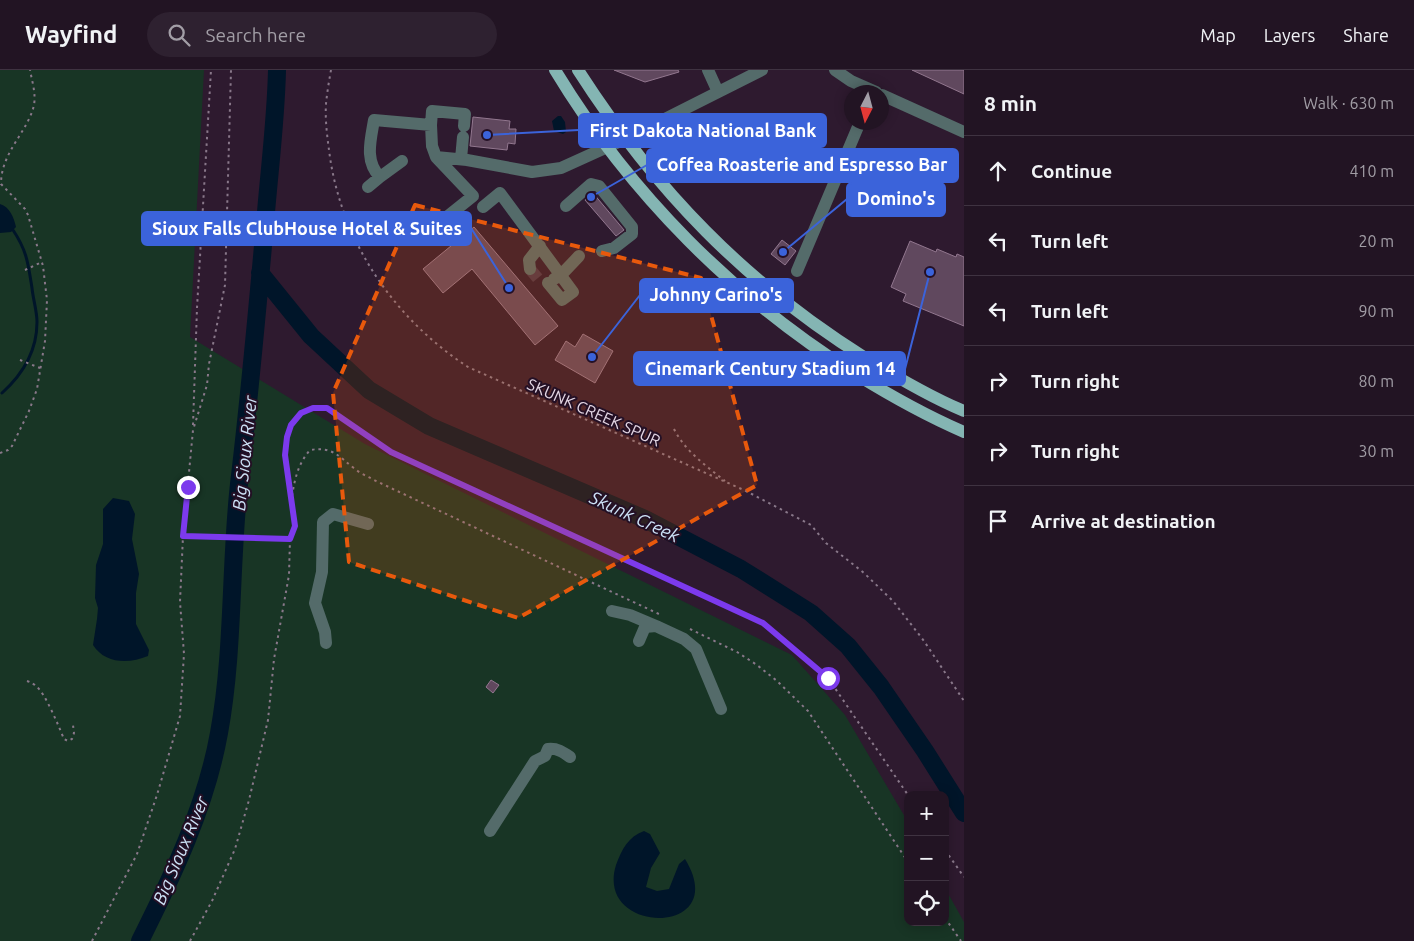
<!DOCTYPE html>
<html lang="en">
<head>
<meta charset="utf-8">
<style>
	:root { --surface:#221423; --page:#2e2130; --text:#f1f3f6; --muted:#a29ea6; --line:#3f3341 }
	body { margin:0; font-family:Ubuntu,sans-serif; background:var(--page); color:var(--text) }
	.controls { position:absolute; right:15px; bottom:15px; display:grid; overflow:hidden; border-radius:10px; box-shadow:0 2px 12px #0003 }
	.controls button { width:45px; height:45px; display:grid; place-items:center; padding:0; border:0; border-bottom:1px solid var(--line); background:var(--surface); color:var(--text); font:25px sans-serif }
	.compass { position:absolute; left:844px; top:15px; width:45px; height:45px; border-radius:50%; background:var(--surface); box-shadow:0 2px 12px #0003; rotate:186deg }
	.stop { position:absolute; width:15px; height:15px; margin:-11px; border:4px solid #7c3aed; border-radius:50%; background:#fff }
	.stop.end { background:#7c3aed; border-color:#fff; box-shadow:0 1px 5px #0008 }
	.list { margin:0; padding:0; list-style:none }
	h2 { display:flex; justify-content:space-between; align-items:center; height:65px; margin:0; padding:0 20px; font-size:21px }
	h2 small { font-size:16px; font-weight:400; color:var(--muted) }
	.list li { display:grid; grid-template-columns:32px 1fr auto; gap:15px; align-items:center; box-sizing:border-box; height:70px; padding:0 20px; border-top:1px solid var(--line) }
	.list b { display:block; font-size:19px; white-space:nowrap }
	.list em { font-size:16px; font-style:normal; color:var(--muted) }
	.icon { flex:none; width:28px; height:28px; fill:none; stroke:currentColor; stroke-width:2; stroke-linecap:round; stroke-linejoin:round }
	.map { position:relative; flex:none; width:964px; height:871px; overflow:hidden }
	header { display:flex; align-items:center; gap:30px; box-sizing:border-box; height:70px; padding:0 25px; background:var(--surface); border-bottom:1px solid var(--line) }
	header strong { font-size:24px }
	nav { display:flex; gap:28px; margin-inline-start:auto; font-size:18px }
	.search { width:350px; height:45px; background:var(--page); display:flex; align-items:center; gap:12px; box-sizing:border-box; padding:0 18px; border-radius:28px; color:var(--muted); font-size:19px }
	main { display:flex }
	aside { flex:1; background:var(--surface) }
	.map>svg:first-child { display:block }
</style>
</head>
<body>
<header>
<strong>Wayfind</strong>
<div class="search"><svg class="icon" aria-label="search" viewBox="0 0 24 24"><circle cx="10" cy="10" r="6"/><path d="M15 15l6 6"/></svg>Search here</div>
<nav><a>Map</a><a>Layers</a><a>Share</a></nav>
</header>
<main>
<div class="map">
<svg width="964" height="871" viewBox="0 0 964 871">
	<rect width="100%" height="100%" fill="#2e1a2f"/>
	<path fill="#183525" d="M0,0H204L190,267L365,374L792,585L845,645L908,752V852H945V818L964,852V871H0Z"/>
	<path fill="#001529" d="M558,46H561L565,52L566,62L563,64L554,61L552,51Z
		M0,134C10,137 14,148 16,157L11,162L0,163Z
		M113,428L129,431L135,444L132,469L139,504L136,523V554L149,580L148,586C129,594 105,594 93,575L97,549L98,538L95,528L96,495L103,474V439Z
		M644,761L650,764L660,783L651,798L646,817L657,821L669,819L679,794L685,789C733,867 594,866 616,795C622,779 628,767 644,761Z"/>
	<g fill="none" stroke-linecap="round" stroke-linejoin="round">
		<path stroke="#001529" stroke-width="3" d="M2,323C22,305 37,281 37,252C37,241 33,229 32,218C28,193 27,181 13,160"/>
		<path stroke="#001529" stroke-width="18" d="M260,203L311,266L369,320L429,356L645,449L741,499L811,543L848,576L881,617L925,681L964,743
			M140,871C173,805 206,736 219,663C234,581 230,496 239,414C250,323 258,233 266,142C270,95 276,47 277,0"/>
	</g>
	<path fill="#60485e" stroke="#92778f" d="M614,0H678L679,2L645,12Z
		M912,0H964V24Z
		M473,47L510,51L509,59H516L515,74L508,73L507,80L470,76Z
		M805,49L824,85L780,107L762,70Z
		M593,123L624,160L616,166L585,130Z
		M474,157L558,256L535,275L472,199L443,223L423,199Z
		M782,170L796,181L785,195L771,184Z
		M910,171L936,182L937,179L956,187L957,184L964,187V256L903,231L906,224L891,217Z
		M583,264L613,281L595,313L555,290L566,271L575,277Z
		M491,610L499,615L493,623L486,617Z"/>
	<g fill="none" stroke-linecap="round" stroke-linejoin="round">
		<path stroke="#49364a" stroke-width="12" stroke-dasharray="12 6" stroke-linecap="butt" d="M530,199L540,211"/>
		<path stroke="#89788a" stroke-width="2" stroke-dasharray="2.5 4" stroke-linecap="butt" d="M331,0C329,11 327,23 326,34C325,49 327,65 329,80C340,170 393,248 468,297L746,421L811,455L826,473L864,503L893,531L924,571L964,631
			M25,200L42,192
			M20,290L40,298
			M193,355L197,238L211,0
			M674,359C685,381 705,395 725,411
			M0,383L8,380L12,376L29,341L37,319L45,271L47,230L43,196L28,145L25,139L1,114C1,82 28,62 34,35C36,23 32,11 30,0
			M292,426C295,408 298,394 310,380C333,376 339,387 355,399C361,404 369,407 376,411L661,545
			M183,466L290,469
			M690,559L737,582L757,595L777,611L808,641L908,792
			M27,611C30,612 32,613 35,615C45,622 59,657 64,669L68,671L72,669L74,663L73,655
			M945,780L964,807
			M945,848L961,871
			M92,871L137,784L157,725L180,646L184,584L180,532L183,466L193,360L207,315L209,294L225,215L231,0
			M190,871L212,831L235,779L249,730L268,650L274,589L289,505L290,469L295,456L285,385L287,367L291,355L301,343L313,338L327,337L391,381L763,553L828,608L908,725"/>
		<path stroke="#546b6a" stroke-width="12" d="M708,0L718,22
			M835,0L851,11L876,22
			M882,25L964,62
			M431,55L432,41L465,44L464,56
			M436,87L467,90L532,102L561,98L625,69L762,0
			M461,89L463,67
			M402,91L380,107C364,91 371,69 374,50L431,55L432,76L436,87L473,126L448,146
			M368,117L380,107
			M566,136L591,114L599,116L632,157V164L614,178L602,181
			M483,137L500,123L573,222L562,230L548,213
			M530,199L529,190L540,176
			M797,201L860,52
			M554,209L561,205L579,186
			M612,541L630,545L656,556
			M639,571L645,557L656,556L684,569L696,579L721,639
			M326,573L325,562L315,533L322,502L323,452L333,444L368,454
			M490,761L535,691L545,686L548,679C557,678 563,682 570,687"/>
		<path stroke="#84b5b3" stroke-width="12" d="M555,0C630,124 734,228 857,305C891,326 927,346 964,362
			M578,0C655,120 745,213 867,289C898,308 930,327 964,341"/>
	</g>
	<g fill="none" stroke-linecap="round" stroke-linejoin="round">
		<path stroke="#7c3aed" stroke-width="6" d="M188,417L183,466L290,469L295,456L285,385L287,367L291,355L301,343L313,338H327L391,382L763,553L828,608"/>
	</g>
	<path fill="#e8590c" fill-opacity="0.2" stroke="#e8590c" stroke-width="4" stroke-dasharray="10 6" stroke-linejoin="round" d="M415,135L701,208L757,415L518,548L349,492L333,323Z"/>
	<g text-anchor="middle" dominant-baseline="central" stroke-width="4" stroke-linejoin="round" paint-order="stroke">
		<g font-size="16" fill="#e4d7e5" stroke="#241025">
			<text transform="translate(594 342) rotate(24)">SKUNK CREEK SPUR</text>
		</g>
		<g font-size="18" font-style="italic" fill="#cde2f7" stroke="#241025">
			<text transform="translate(244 383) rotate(-84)">Big Sioux River</text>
			<text transform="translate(635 446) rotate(25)">Skunk Creek</text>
			<text transform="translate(180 780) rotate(-67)">Big Sioux River</text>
		</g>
	</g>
	<path fill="none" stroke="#3b63da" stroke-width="2" d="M487 65L579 60M591 127L647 95M783 182L847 129M509 218L471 158M592 287L640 225M930 202L905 299"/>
	<g fill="#3b63da" stroke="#241025" stroke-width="2">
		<circle cx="487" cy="65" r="5"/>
		<circle cx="591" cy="127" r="5"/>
		<circle cx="783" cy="182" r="5"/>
		<circle cx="509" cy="218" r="5"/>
		<circle cx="592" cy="287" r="5"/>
		<circle cx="930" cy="202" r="5"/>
	</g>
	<g fill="#3b63da" stroke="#3b63da" stroke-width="2">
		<rect x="579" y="44" width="247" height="33" rx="5"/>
		<rect x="647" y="79" width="311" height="33" rx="5"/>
		<rect x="847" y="113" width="98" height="33" rx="5"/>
		<rect x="142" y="142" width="329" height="33" rx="5"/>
		<rect x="640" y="209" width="153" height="33" rx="5"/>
		<rect x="634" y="282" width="271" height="33" rx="5"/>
	</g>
	<g font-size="18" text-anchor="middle" font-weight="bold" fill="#fff">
		<text x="703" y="67">First Dakota National Bank</text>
		<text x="802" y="101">Coffea Roasterie and Espresso Bar</text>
		<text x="896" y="135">Domino's</text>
		<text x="307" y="165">Sioux Falls ClubHouse Hotel &amp; Suites</text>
		<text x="716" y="231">Johnny Carino's</text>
		<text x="770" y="305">Cinemark Century Stadium 14</text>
	</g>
</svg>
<div class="controls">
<button>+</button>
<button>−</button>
<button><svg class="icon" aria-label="locate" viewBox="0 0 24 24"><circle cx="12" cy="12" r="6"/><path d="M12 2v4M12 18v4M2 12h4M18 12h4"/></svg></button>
</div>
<svg class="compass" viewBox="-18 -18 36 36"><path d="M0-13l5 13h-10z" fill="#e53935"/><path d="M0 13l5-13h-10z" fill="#a29ea6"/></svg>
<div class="stop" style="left:828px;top:608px"></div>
<div class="stop end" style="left:188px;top:417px"></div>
</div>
<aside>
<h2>8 min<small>Walk · 630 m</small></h2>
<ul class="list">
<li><svg class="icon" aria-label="ahead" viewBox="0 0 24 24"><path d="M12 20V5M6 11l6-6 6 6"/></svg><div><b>Continue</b></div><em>410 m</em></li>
<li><svg class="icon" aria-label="left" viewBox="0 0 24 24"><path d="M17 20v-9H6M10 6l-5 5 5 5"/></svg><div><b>Turn left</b></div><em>20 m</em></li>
<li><svg class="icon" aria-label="left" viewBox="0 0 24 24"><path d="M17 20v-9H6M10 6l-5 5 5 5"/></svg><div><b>Turn left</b></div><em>90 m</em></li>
<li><svg class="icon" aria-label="right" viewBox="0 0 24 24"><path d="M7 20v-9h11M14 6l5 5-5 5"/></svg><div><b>Turn right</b></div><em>80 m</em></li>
<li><svg class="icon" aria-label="right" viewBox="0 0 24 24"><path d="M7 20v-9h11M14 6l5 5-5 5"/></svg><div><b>Turn right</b></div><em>30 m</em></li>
<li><svg class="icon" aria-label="arrive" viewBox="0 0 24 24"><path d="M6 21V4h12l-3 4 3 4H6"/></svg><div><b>Arrive at destination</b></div></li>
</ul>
</aside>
</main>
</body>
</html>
